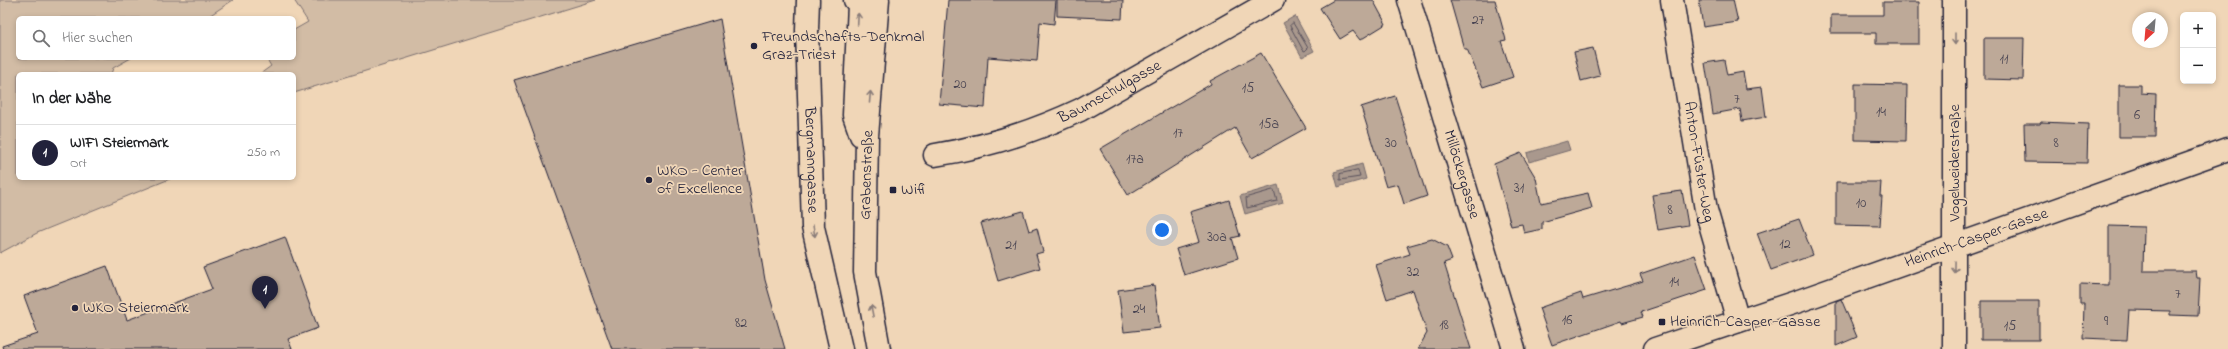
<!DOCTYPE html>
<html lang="de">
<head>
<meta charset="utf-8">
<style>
	:root { --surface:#fff; --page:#f6f6f6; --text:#202124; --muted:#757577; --line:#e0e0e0; --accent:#22223b }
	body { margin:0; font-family:"Indie Flower",sans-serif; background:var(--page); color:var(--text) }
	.controls { position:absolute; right:12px; top:12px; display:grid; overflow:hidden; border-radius:6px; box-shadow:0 2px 6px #0003 }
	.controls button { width:36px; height:36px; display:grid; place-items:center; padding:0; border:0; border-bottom:1px solid var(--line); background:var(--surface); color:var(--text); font:20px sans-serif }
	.compass { position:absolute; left:2132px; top:12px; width:36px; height:36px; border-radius:50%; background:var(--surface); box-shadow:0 2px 6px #0003; rotate:206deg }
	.you { position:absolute; left:1162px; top:230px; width:14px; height:14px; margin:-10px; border:3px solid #fff; border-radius:50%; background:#1a73e8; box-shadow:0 0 0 6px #1a73e833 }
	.badge { display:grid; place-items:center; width:26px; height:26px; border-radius:50%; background:var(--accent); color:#fff; font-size:13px; font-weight:700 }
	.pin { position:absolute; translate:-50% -33px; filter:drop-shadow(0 1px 2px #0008) }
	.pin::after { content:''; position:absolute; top:21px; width:14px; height:12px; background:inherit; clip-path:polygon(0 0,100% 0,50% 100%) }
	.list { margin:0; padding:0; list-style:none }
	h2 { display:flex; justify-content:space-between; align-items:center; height:52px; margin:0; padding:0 16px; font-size:17px }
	h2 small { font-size:13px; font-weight:400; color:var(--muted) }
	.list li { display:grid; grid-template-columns:26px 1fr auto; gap:12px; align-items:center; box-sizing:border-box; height:56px; padding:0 16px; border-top:1px solid var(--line) }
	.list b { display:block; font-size:15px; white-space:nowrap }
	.list p { margin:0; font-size:13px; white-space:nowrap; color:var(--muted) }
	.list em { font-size:13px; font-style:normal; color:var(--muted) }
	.icon { flex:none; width:22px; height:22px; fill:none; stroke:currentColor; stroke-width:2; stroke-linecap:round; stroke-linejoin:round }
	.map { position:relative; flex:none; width:2228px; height:349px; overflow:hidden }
	.search { position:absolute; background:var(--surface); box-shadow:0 2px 6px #0003; left:16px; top:16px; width:280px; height:44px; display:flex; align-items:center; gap:10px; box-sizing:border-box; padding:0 14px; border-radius:6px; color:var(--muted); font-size:15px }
	.panel { position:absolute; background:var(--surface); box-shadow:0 2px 6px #0003; left:16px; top:72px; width:280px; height:108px; border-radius:6px }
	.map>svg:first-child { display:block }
</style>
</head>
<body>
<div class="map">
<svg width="2228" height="349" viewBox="0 0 2228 349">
	<rect width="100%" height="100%" fill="#f0d6b7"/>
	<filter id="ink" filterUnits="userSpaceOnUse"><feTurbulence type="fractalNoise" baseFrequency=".025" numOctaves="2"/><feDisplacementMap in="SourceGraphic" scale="8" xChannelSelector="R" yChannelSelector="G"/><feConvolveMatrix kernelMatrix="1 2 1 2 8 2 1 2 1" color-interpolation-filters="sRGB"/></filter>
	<g filter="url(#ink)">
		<path fill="#d2bca5" stroke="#7a6f70" d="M0,0H233L206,18H18V58H131L113,68L111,74H18V178H172L37,233L0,253Z
			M294,0H596L294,93V74H260L271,66L266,58H294V30L308,22Z"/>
		<path fill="#a9988d" stroke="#73696c" d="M1295,16L1314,51L1302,57L1283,23Z
			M1567,141L1570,150L1529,162L1527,153Z
			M1362,164L1366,179L1338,187L1334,172Z
			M1278,185L1283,203L1245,214L1240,196Z"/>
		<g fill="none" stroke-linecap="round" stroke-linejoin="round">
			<path stroke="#58515c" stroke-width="1" d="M1293,23L1308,48L1305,51L1303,50L1290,26Z
				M1358,170L1360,177L1340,180V174Z
				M1274,190L1277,201L1247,208L1246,198Z"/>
		</g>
		<path fill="#bda998" stroke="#22223b" d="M948,0H1056L1054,24L1040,22L1037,61L988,57L985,108L939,104Z
			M1057,0H1123L1122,19L1057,16Z
			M1334,0H1373L1386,24L1360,40L1353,31L1340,39L1320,8Z
			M1450,0H1495L1506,40L1501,41L1513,77L1483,87L1467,49H1464Z
			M1699,0H1733L1738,22L1703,27Z
			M1883,2H1919V44H1876V33H1831V15H1883Z
			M720,19L765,280L785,349H612L514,80Z
			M1984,38H2024L2023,80L1984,79Z
			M1593,48L1600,76L1581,81L1574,52Z
			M1261,53L1306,128L1252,158L1235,128L1128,195L1100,149L1211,84L1210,81Z
			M1724,60L1727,75L1743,72L1746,89L1762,87L1766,117L1742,121L1740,109L1713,114L1705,63Z
			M1855,84L1907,85L1906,141L1855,140Z
			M2119,85H2141V93L2156,94L2155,137H2119Z
			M1395,96L1427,196L1404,204L1398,184L1386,187L1361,107Z
			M2041,122L2088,124L2087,163L2025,162L2024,124H2040Z
			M1521,153L1536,178L1541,203L1588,193L1592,208L1542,222V229L1524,233L1522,224L1511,226L1494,164Z
			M1836,182H1881L1880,196H1882L1880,226L1836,225Z
			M1682,191L1688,225L1658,230L1652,195Z
			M1229,200L1240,236L1232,238L1238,258L1184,275L1176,249L1199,242L1190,212Z
			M1023,211L1029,231L1037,228L1043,252L1036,254L1040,268L998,281L981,223Z
			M1799,219L1813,255L1771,270L1757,233Z
			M2109,226L2144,227L2143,271H2196L2197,278H2200L2198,316L2170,315V311L2129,310L2127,340L2083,338L2084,304H2080V284L2109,285Z
			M285,237L318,328L288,339L292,349H3L2,346L38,334L24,296L107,266L127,320L212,289L203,267Z
			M1432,239L1447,247L1452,260L1444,263L1471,349H1418L1427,333L1413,290L1387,299L1376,265L1410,254L1407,246Z
			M1695,255L1707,290L1641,312L1643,317L1622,323L1621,321L1552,345L1539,308L1581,293L1583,299L1643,281L1640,274Z
			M1154,285L1160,328L1124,332L1118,290Z
			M1841,299L1857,337L1836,346V301Z
			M1981,301H2039V340H1981Z"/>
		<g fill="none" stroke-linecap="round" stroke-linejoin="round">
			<g stroke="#22223b" stroke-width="25">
				<g id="minor">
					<path id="s1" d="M1409,0L1514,349"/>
					<path id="s2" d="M1672,0L1706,210L1738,321"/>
					<path id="s3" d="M935,155C986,147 1033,132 1080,110L1273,0"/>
					<path id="s4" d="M1655,349L1799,301L2228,149"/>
					<path d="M1954,349V0"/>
				</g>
			</g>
			<g stroke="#22223b" stroke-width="25">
				<g id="major">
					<path id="s5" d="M808,0L807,30L813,227L841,349"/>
					<path d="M855,0L859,4L854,115L861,135"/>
					<path d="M878,0L867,136L865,272L879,349"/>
				</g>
			</g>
			<use href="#minor" stroke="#f0d6b7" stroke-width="22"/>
			<use href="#major" stroke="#f0d6b7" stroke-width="22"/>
		</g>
		<defs><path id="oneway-shaft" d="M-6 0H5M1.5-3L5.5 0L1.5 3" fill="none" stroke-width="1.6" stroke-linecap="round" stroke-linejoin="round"/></defs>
		<g stroke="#897c79">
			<use href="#oneway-shaft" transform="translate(858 19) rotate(-87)"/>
			<use href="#oneway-shaft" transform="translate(1955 39) rotate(90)"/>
			<use href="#oneway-shaft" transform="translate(870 97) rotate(-85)"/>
			<use href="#oneway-shaft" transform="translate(814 231) rotate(80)"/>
			<use href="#oneway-shaft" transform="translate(1955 267) rotate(91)"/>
			<use href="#oneway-shaft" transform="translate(872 311) rotate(-101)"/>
		</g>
	</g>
	<g fill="#22223b" stroke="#f0d6b7" stroke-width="1.5">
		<circle cx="754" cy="46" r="4"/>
		<circle cx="649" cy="180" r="4"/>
		<rect x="889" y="186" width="8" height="8" rx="2"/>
		<circle cx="75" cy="308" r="4"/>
		<rect x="1658" y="318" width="8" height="8" rx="2"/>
	</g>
	<g text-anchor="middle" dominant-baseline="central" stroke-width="3.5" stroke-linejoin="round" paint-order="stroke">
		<g font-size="14" fill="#494452">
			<text x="1478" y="20">27</text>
			<text x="2004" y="59">11</text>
			<text x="960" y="84">20</text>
			<text x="1248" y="88">15</text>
			<text x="1737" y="99">7</text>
			<text x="1881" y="112">14</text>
			<text x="2137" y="115">6</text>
			<text x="1269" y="124">15a</text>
			<text x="1178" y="133">17</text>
			<text x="1391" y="143">30</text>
			<text x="2056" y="143">8</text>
			<text x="1135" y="159">17a</text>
			<text x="1519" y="188">31</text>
			<text x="1861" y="203">10</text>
			<text x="1670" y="210">8</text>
			<text x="1217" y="237">30a</text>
			<text x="1785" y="244">12</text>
			<text x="1011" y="245">21</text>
			<text x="1413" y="272">32</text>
			<text x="1674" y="282">14</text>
			<text x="2178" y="294">7</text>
			<text x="1139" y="309">24</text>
			<text x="1567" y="320">16</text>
			<text x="2106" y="321">9</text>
			<text x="741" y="323">82</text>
			<text x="1444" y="325">18</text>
			<text x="2010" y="326">15</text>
		</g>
		<g font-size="16" fill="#22223b" stroke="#f0d6b7" text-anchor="start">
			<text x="762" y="37">Freundschafts-Denkmal<tspan x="762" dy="18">Graz-Triest</tspan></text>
			<text x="657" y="171">WKO - Center<tspan x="657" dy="18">of Excellence</tspan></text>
			<text x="901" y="190">Wifi</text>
			<text x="83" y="308">WKO Steiermark</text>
			<text x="1670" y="322">Heinrich-Casper-Gasse</text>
		</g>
		<g font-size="16" fill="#22223b" stroke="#f0d6b7">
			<text stroke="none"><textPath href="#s3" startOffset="187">Baumschulgasse</textPath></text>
			<text stroke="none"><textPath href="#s5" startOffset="160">Bergmanngasse</textPath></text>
			<text stroke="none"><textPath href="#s2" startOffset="164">Anton-Füster-Weg</textPath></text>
			<text transform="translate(1955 163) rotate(-90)">Vogelweiderstraße</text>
			<text stroke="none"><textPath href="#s1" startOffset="182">Millöckergasse</textPath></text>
			<text transform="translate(867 175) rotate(-88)">Grabenstraße</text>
			<text stroke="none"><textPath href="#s4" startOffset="340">Heinrich-Casper-Gasse</textPath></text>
		</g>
	</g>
</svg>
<div class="controls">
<button>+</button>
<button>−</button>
</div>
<svg class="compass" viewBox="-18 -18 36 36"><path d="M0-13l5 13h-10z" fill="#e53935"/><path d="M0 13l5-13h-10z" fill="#757577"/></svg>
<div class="you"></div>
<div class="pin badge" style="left:265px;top:309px">1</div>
<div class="search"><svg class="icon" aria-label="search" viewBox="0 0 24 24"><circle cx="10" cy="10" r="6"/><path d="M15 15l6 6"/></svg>Hier suchen</div>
<section class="panel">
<h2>In der Nähe<small></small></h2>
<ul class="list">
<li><span class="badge">1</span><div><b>WIFI Steiermark</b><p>Ort</p></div><em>250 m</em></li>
</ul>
</section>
</div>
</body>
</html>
